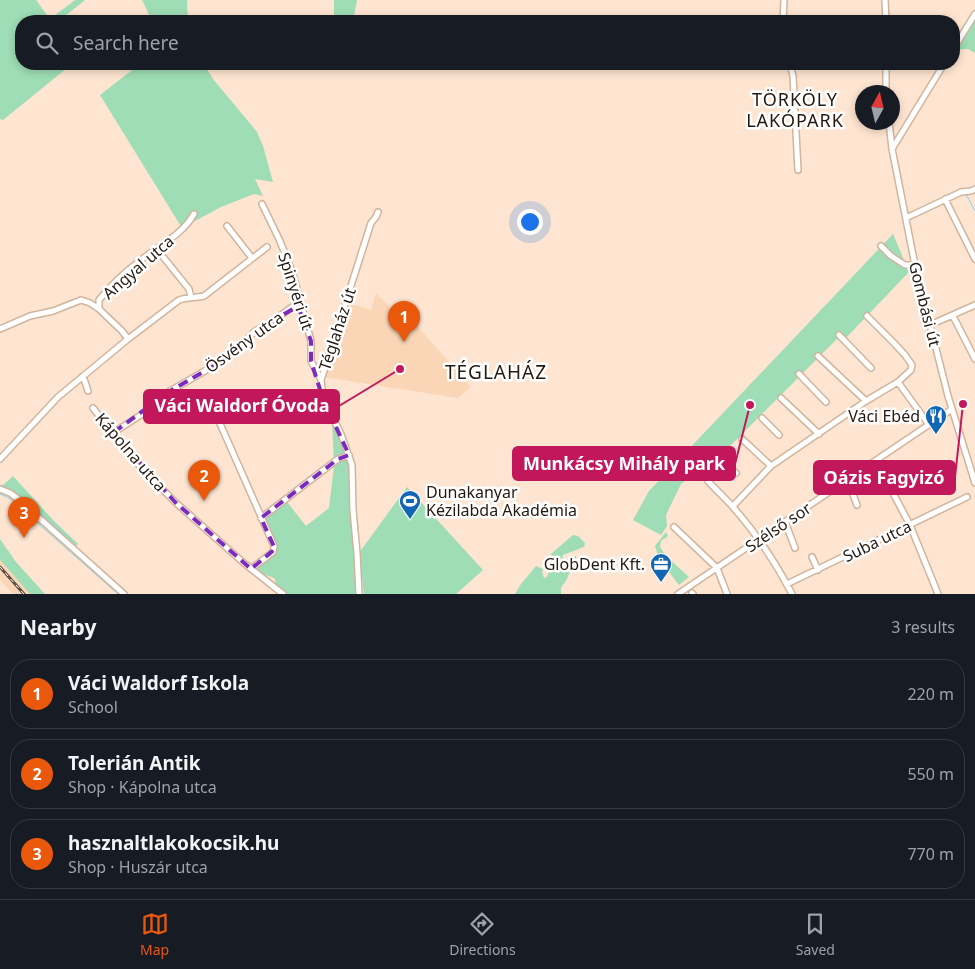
<!DOCTYPE html>
<html lang="en">
<head>
<meta charset="utf-8">
<style>
	:root { --surface:#171b24; --page:#20242c; --text:#f1f3f6; --muted:#9ea1a6; --line:#363941; --accent:#ea580c }
	body { margin:0; font-family:"Noto Sans",sans-serif; background:var(--page); color:var(--text) }
	.compass { position:absolute; left:855px; top:85px; width:45px; height:45px; border-radius:50%; background:var(--surface); box-shadow:0 2px 8px #0003; rotate:8deg }
	.you { position:absolute; left:529px; top:221px; width:18px; height:18px; margin:-12px; border:4px solid #fff; border-radius:50%; background:#1a73e8; box-shadow:0 0 0 8px #1a73e833 }
	.badge { display:grid; place-items:center; width:32px; height:32px; border-radius:50%; background:var(--accent); color:#fff; font-size:16px; font-weight:700 }
	.pin { position:absolute; translate:-50% -41px; filter:drop-shadow(0 1px 2px #0008) }
	.pin::after { content:''; position:absolute; top:26px; width:18px; height:15px; background:inherit; clip-path:polygon(0 0,100% 0,50% 100%) }
	.list { margin:0; padding:0; list-style:none }
	h2 { display:flex; justify-content:space-between; align-items:center; height:65px; margin:0; padding:0 20px; font-size:21px }
	h2 small { font-size:16px; font-weight:400; color:var(--muted) }
	.list li { display:grid; grid-template-columns:32px 1fr auto; gap:15px; align-items:center; box-sizing:border-box; height:70px; margin:0 10px 10px; padding:0 10px; border:1px solid var(--line); border-radius:20px }
	.list b { display:block; font-size:19px; white-space:nowrap }
	.list p { margin:0; font-size:16px; white-space:nowrap; color:var(--muted) }
	.list em { font-size:16px; font-style:normal; color:var(--muted) }
	.icon { flex:none; width:28px; height:28px; fill:none; stroke:currentColor; stroke-width:2; stroke-linecap:round; stroke-linejoin:round }
	.map { position:relative; flex:none; width:975px; height:594px; overflow:hidden }
	.search { position:absolute; background:var(--surface); box-shadow:0 2px 8px #0003; left:15px; right:15px; top:15px; height:55px; display:flex; align-items:center; gap:12px; box-sizing:border-box; padding:0 18px; border-radius:20px; color:var(--muted); font-size:19px }
	.sheet { height:305px; background:var(--surface) }
	nav { display:flex; justify-content:space-around; align-items:center; box-sizing:border-box; height:70px; border-top:1px solid var(--line); background:var(--surface); font-size:14px; color:var(--muted) }
	nav a { display:grid; justify-items:center; gap:2px }
	nav .on { color:var(--accent) }
	.map>svg:first-child { display:block }
</style>
</head>
<body>
<div class="map">
<svg width="975" height="594" viewBox="0 0 975 594">
	<rect width="100%" height="100%" fill="#fee5d1"/>
	<path fill="#fad6b7" d="M376,293L399,316L405,312L471,387L458,398L323,377L348,303L371,310Z
		M0,560L30,594H13L0,580Z"/>
	<path fill="#9eddb5" d="M0,0H36L50,19L75,0H85L59,21H21V64H72L3,120L0,119Z
		M142,0H187L188,21H152Z
		M334,0H357L353,21H336L334,13Z
		M975,18V53L968,49L955,50Z
		M140,64H204L213,79L257,132L263,146L273,182L255,179L263,196L254,194L221,207L182,228L100,95Z
		M893,234L909,272L843,341L839,337L706,470L693,476L681,484L666,515L667,526L661,535L633,520L649,491Z
		M332,420L348,454L355,550L356,594H286L276,586L275,579C269,574 262,577 258,570L260,565L277,552V547L266,521L267,517L287,502L306,526L329,508L334,466Z
		M13,476L54,521L78,544L76,546L12,492L1,487Z
		M407,487L483,570L456,594H364L359,553Z
		M666,532L668,536L661,541L660,547L666,556L689,577L679,585L659,559L655,546Z
		M573,535L578,536L585,543L584,547L563,555L562,561L576,556V560L571,568L567,579L561,588V594H515L521,584L536,566L543,569L542,572L544,578L547,577L552,559L551,554Z
		M0,539L16,562L45,594H30L0,560Z"/>
	<g fill="none" stroke-linecap="round" stroke-linejoin="round">
		<path stroke="#84d5f1" stroke-width="1" d="M966,194L975,211
			M2,485L17,494L65,535
			M0,494L9,498L118,594"/>
		<g stroke="#d1b49c" stroke-width="8">
			<path id="minor" d="M885,0L886,21
				M783,21L784,0
				M954,48L975,14
				M790,64L793,76L798,170
				M886,92V64
				M889,122L892,149L915,265L948,396L975,483
				M892,149L944,64
				M945,199L975,259
				M262,204L279,239L292,271L311,341V361L321,380
				M906,218L961,192L971,191L975,189
				M227,226L252,258
				M881,246L891,256L905,265H915
				M164,258L189,289L191,297
				M953,316L975,359
				M930,325L975,305
				M0,329L30,316L53,311L81,300L90,303L99,309V300C111,285 125,272 141,260C159,246 183,234 194,214
				M839,335L871,368
				M128,339L179,300C187,297 196,298 204,296L267,247
				M818,356L866,401
				M799,374L826,402
				M83,376L88,391
				M898,382L929,425
				M781,398L819,434
				M93,408L131,457L175,502L245,564L283,594
				M762,418L779,435
				M218,419L274,546L273,552L251,569
				M113,433L150,409L158,400L170,391L229,357L254,332L277,318L292,307L298,306L302,308
				M742,439L771,466
				M0,459L58,397L128,339L122,331L99,309
				M723,460L736,473
				M876,461L910,525L938,594
				M847,479L857,505
				M708,481C716,490 725,498 733,507C756,533 776,563 792,594
				M0,489L10,493L18,499L124,594
				M733,506L771,466L866,401L898,382L911,370L912,365L905,355L894,343L867,316
				M261,518L338,459L349,455
				M785,522L795,548
				M674,527L717,568L727,594
				M812,557L818,570
				M787,584L967,497
				M692,593L693,594
				M359,594L357,553L353,510L352,465L341,434L323,399L321,380L371,223L376,217L378,212
				M678,594L952,409"/>
		</g>
		<use href="#minor" stroke="#fff" stroke-width="5"/>
		<g stroke="#5e4f44" stroke-width="3">
			<path id="rail" d="M0,567L24,594"/>
		</g>
		<use href="#rail" stroke="#fff" stroke-width="1" stroke-dasharray="4" stroke-linecap="butt"/>
	</g>
	<path fill="none" stroke="#7b2cbf" stroke-width="4" stroke-dasharray="10 6" stroke-linejoin="round" d="M298,306L311,341V361L323,399L349,455L338,459L261,518L275,549L251,569L175,502L113,433L170,391L229,357L254,332Z"/>
	<defs>
		<g id="restaurant-pin" transform="scale(1.125)"><path d="M0 17L-7.5 6A9.5 9.5 0 1 1 7.5 6Z" fill="#1366b4" stroke="#fff"/><path d="M-5-6h1v4h1v-4h1v4h1v-4h1v5L-1.5 .5V6h-2V.5L-5-1ZM5-6V6H3V1.5H1.5Q1.5-4 5-6Z" fill="#fff"/></g>
		<g id="stadium-pin" transform="scale(1.125)"><path d="M0 17L-7.5 6A9.5 9.5 0 1 1 7.5 6Z" fill="#1366b4" stroke="#fff"/><path d="M0-5a6.5 5 0 1 0 0 10a6.5 5 0 1 0 0-10ZM-3.5-1.8h7v3.6h-7Z" fill="#fff"/></g>
		<g id="office-pin" transform="scale(1.125)"><path d="M0 17L-7.5 6A9.5 9.5 0 1 1 7.5 6Z" fill="#1366b4" stroke="#fff"/><path d="M-6-3h4V-5.5h4V-3h4V5H-6ZM-1-4.5V-3h2v-1.5ZM-6 0V1H6V0Z" fill="#fff"/></g>
	</defs>
	<g fill-rule="evenodd">
		<use href="#restaurant-pin" x="936" y="416"/>
		<use href="#stadium-pin" x="410" y="501"/>
		<use href="#office-pin" x="661" y="564"/>
	</g>
	<g text-anchor="middle" dominant-baseline="central" stroke-width="5" stroke-linejoin="round" paint-order="stroke">
		<g font-size="16" fill="#241910" stroke="#fff">
			<text transform="translate(138 267) rotate(-41)">Angyal utca</text>
			<text transform="translate(296 291) rotate(72)">Spinyéri út</text>
			<text transform="translate(925 304) rotate(76)">Gombási út</text>
			<text transform="translate(337 329) rotate(-72)">Téglaház út</text>
			<text transform="translate(244 342) rotate(-36)">Ösvény utca</text>
			<text transform="translate(131 452) rotate(49)">Kápolna utca</text>
			<text transform="translate(778 527) rotate(-34)">Szélső sor</text>
			<text transform="translate(877 541) rotate(-26)">Suba utca</text>
		</g>
		<g font-size="16" fill="#241910" stroke="#fff" text-anchor="end">
			<text x="920" y="416">Váci Ebéd</text>
			<text x="426" y="492" text-anchor="start">Dunakanyar<tspan x="426" dy="18">Kézilabda Akadémia</tspan></text>
			<text x="645" y="564">GlobDent Kft.</text>
		</g>
		<g font-size="18" letter-spacing="1" fill="#241910" stroke="#fff">
			<text x="795" y="99">TÖRKÖLY<tspan x="795" dy="21">LAKÓPARK</tspan></text>
		</g>
		<g font-size="19" letter-spacing="1" fill="#241910" stroke="#fff">
			<text x="496" y="372">TÉGLAHÁZ</text>
		</g>
	</g>
	<path fill="none" stroke="#c2185b" stroke-width="2" d="M400 369L339 406M750 405L735 464M963 404L955 477"/>
	<g fill="#c2185b" stroke="#fff" stroke-width="2">
		<circle cx="400" cy="369" r="5"/>
		<circle cx="750" cy="405" r="5"/>
		<circle cx="963" cy="404" r="5"/>
	</g>
	<g fill="#c2185b" stroke="#c2185b" stroke-width="2">
		<rect x="144" y="390" width="195" height="33" rx="5"/>
		<rect x="513" y="447" width="222" height="33" rx="5"/>
		<rect x="814" y="461" width="141" height="33" rx="5"/>
	</g>
	<g font-size="18" text-anchor="middle" font-weight="bold" fill="#fff">
		<text x="242" y="412">Váci Waldorf Óvoda</text>
		<text x="624" y="470">Munkácsy Mihály park</text>
		<text x="884" y="484">Oázis Fagyizó</text>
	</g>
</svg>
<svg class="compass" viewBox="-18 -18 36 36"><path d="M0-13l5 13h-10z" fill="#e53935"/><path d="M0 13l5-13h-10z" fill="#9ea1a6"/></svg>
<div class="you"></div>
<div class="pin badge" style="left:404px;top:342px">1</div>
<div class="pin badge" style="left:204px;top:501px">2</div>
<div class="pin badge" style="left:24px;top:538px">3</div>
<div class="search"><svg class="icon" aria-label="search" viewBox="0 0 24 24"><circle cx="10" cy="10" r="6"/><path d="M15 15l6 6"/></svg>Search here</div>
</div>
<section class="sheet">
<h2>Nearby<small>3 results</small></h2>
<ul class="list">
<li><span class="badge">1</span><div><b>Váci Waldorf Iskola</b><p>School</p></div><em>220 m</em></li>
<li><span class="badge">2</span><div><b>Tolerián Antik</b><p>Shop · Kápolna utca</p></div><em>550 m</em></li>
<li><span class="badge">3</span><div><b>hasznaltlakokocsik.hu</b><p>Shop · Huszár utca</p></div><em>770 m</em></li>
</ul>
</section>
<nav>
<a class="on"><svg class="icon" aria-label="map" viewBox="0 0 24 24"><path d="M3 6l6-2 6 2 6-2v14l-6 2-6-2-6 2zM9 4v14M15 6v14"/></svg>Map</a>
<a><svg class="icon" aria-label="directions" viewBox="0 0 24 24"><path d="M12 3l9 9-9 9-9-9zM9 14v-3h6M13 9l2 2-2 2"/></svg>Directions</a>
<a><svg class="icon" aria-label="saved" viewBox="0 0 24 24"><path d="M7 4h10v16l-5-4-5 4z"/></svg>Saved</a>
</nav>
</body>
</html>
